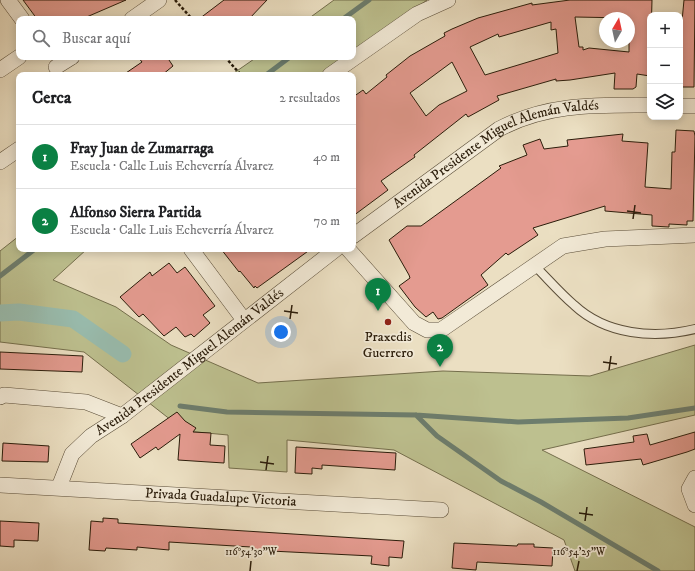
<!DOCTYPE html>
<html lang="es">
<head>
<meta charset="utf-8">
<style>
	:root { --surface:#fff; --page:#f6f6f6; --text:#202124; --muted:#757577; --line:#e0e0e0; --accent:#0b8043 }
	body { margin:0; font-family:"IM FELL DW Pica",serif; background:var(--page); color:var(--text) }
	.controls { position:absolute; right:12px; top:12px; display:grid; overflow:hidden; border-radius:8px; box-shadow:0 2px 10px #0003 }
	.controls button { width:36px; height:36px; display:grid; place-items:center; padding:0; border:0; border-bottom:1px solid var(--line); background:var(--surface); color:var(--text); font:20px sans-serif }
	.compass { position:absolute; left:599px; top:12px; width:36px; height:36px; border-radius:50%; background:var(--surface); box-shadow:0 2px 10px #0003; rotate:9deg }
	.you { position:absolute; left:281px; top:332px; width:14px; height:14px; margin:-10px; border:3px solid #fff; border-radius:50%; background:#1a73e8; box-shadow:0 0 0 6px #1a73e833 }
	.badge { display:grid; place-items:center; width:26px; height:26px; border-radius:50%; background:var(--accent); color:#fff; font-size:13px; font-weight:700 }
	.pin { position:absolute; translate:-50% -33px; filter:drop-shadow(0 1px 2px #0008) }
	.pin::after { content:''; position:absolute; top:21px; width:14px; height:12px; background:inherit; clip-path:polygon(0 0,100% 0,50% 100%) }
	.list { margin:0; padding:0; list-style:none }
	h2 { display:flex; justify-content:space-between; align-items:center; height:52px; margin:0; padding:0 16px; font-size:17px }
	h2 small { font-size:13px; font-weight:400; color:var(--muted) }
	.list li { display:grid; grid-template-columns:26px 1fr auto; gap:12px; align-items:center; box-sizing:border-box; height:64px; padding:0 16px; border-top:1px solid var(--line) }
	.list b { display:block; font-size:15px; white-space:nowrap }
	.list p { margin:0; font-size:13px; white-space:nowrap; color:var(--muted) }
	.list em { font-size:13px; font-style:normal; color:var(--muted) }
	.icon { flex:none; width:22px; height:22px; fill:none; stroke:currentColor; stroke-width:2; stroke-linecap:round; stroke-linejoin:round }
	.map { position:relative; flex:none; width:695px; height:571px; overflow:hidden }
	.search { position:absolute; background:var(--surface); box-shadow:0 2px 10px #0003; left:16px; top:16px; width:340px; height:44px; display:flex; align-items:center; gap:10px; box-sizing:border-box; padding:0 14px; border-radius:8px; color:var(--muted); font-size:15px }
	.panel { position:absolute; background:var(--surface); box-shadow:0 2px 10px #0003; left:16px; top:72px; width:340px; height:180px; border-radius:8px }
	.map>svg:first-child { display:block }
</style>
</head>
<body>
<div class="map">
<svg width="695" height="571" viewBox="0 0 695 571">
	<rect width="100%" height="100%" fill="#ebdfc2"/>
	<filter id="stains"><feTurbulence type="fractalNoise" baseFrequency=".005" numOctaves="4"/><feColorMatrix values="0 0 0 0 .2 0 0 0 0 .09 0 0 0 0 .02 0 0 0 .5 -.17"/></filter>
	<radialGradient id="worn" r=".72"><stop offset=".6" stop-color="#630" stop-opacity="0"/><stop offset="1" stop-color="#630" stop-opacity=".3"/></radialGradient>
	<path fill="#bdc08f" stroke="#746e4c" d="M334,0H427L353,54V19H308Z
		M257,57H348L324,75H231Z
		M19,236V249H87L53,280L116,307L171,345L258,383L443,371L590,376L695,345V415L542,450L695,527V571H575L564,540L394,450L287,440V472L229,468L228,435L185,431L84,352L0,342V251Z"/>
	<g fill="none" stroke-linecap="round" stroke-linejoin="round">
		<path stroke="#6d7d6d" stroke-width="5" d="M343,19L369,0
			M266,75L290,57
			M0,276L35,249
			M180,406L227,412L416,415L518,422L628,418L695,408
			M416,415L437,436L501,481L541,502L658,571"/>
		<path stroke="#99bdaf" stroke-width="17" d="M0,313L19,312L73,319L123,354"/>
	</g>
	<path fill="#e49b90" stroke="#2a1c0a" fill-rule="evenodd" d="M23,0H126L82,19H37Z
		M224,0H267L249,19H199Z
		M570,0H652L650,76L637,74L636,87L633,89H614L615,73L570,80L556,81V79L497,96L499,100L468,117L466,114L414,155L415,157L381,181L388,190L353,216V97L363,90L366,94L387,77L386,75L410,56L445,36L444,33L452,29L478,18L532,3V5ZM575,17L629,18V52L589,48L583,50V47H579ZM551,22V30L556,29L558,53L485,75L470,47L498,34L499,37ZM452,62L467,91L439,105L426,116L410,93Z
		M684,0H695L694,87H680V42Z
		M138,57H167L173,66L162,75H123L142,62Z
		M676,130L694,131L695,136L693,221H687V225L669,224V227L652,226V215L605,211V206L533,228L538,235L508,255L506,253L481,275L488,285L442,318L438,319L433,312L426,317L415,307L399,286L410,278L409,275L389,240L407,226H421L501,168L499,166L527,155L523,145L540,139L544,149L568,146L567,140L623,134L622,141L648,143L645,187L671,189L672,152H675Z
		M221,249H311L257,288L255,286L254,288L240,271L239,272Z
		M169,263L177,273L185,267L215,306L203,315L210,323L194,337L191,334L185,337L176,327L164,336L143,314L139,317L120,297L150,272L152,276Z
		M0,352L83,356L82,372L0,369Z
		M177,412L185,421L196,428L193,432L211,433L210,445L225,446L224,463L178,460L180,434L158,450L156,447L140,458L131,444Z
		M695,432V449L687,452L643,465L641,459L586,465L584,449L634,442L633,436L647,434L650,445Z
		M3,443L49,446L48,462L2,461Z
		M296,447L396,453L395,470L322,465V469L312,468V474L295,473Z
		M103,518L118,519V523L404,541L402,558L389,557V566L371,564L372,556L250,550L251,547L169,542V550L137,547V550L106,548L105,551L89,550L91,521L103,522Z
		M0,521L39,523L38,541L14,540V547L0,546Z
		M454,543L517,546L518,544H534V547L553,548L552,566L477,562L476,570L452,568Z"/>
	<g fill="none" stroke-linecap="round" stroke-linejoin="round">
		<g stroke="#5a4d38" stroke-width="10">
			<path id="lane" d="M535,266C548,279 560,293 574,305C606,335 654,339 695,329"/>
		</g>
		<g stroke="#5a4d38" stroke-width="16">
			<g id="street">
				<path d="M8,0L22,19"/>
				<path d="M132,19L159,0"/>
				<path d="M56,67L72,57"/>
				<path d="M0,70L19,57"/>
				<path d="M330,75L417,14L448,0"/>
				<path d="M680,106H695"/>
				<path d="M0,162L19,149"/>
				<path id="s1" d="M353,236L499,129C548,103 597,105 650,105"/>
				<path d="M191,249L244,320"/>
				<path d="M348,249L414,323L427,330H441L563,246L605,239L695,235"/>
				<path d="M0,397L4,395L86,402L122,416"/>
				<path d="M695,478L689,489L695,505"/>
				<path id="s2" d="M0,485L441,510"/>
				<path id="s3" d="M59,487L72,454L91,436L122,416L336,249"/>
			</g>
		</g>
		<path stroke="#2a1c0a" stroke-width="2.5" stroke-dasharray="3 2" stroke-linecap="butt" d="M175,0L192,19
			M225,57L241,75"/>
		<use href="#lane" stroke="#f2ead7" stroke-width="8"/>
		<use href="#street" stroke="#f2ead7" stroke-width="15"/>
	</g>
	<path fill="none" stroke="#2a1c0a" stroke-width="1.5" d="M627,211L641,213M633,219L635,205M284,311L298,313M290,319L292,305M603,362L617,364M609,370L611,356M260,462L274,464M266,470L268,456M579,513L593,515M585,521L587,507M250,571L251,561M577,571L579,561"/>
	<circle fill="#8f2418" stroke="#f2ead7" stroke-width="1.5" cx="388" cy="322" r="4"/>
	<g text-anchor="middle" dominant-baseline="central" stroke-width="3.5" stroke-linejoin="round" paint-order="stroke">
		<g font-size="14" fill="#2a1c0a" stroke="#f2ead7">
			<text stroke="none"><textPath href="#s1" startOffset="168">Avenida Presidente Miguel Alemán Valdés</textPath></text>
			<text stroke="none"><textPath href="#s3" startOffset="185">Avenida Presidente Miguel Alemán Valdés</textPath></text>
			<text stroke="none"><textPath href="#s2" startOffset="221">Privada Guadalupe Victoria</textPath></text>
		</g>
		<g font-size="14" fill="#2a1c0a" stroke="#f2ead7">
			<text x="388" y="337">Praxedis<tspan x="388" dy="16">Guerrero</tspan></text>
		</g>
	</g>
	<g font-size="10" text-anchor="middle" fill="#2a1c0a" stroke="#f2ead7" stroke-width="3.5" stroke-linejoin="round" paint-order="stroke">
		<text x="251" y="555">116°54'30"W</text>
		<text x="579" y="555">116°54'25"W</text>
	</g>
	<rect width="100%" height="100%" filter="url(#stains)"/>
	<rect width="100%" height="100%" fill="url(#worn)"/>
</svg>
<div class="controls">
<button>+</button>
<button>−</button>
<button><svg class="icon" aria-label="layers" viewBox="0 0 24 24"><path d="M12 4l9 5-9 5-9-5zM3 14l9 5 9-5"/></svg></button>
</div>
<svg class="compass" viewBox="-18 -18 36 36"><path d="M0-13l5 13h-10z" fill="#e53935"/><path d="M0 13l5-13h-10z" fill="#757577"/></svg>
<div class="you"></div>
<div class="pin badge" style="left:378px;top:311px">1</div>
<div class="pin badge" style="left:440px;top:367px">2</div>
<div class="search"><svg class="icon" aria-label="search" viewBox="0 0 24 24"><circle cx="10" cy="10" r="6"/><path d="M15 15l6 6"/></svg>Buscar aquí</div>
<section class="panel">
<h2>Cerca<small>2 resultados</small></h2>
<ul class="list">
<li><span class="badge">1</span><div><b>Fray Juan de Zumarraga</b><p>Escuela · Calle Luis Echeverría Álvarez</p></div><em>40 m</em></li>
<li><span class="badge">2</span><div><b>Alfonso Sierra Partida</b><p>Escuela · Calle Luis Echeverría Álvarez</p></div><em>70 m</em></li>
</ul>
</section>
</div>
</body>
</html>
